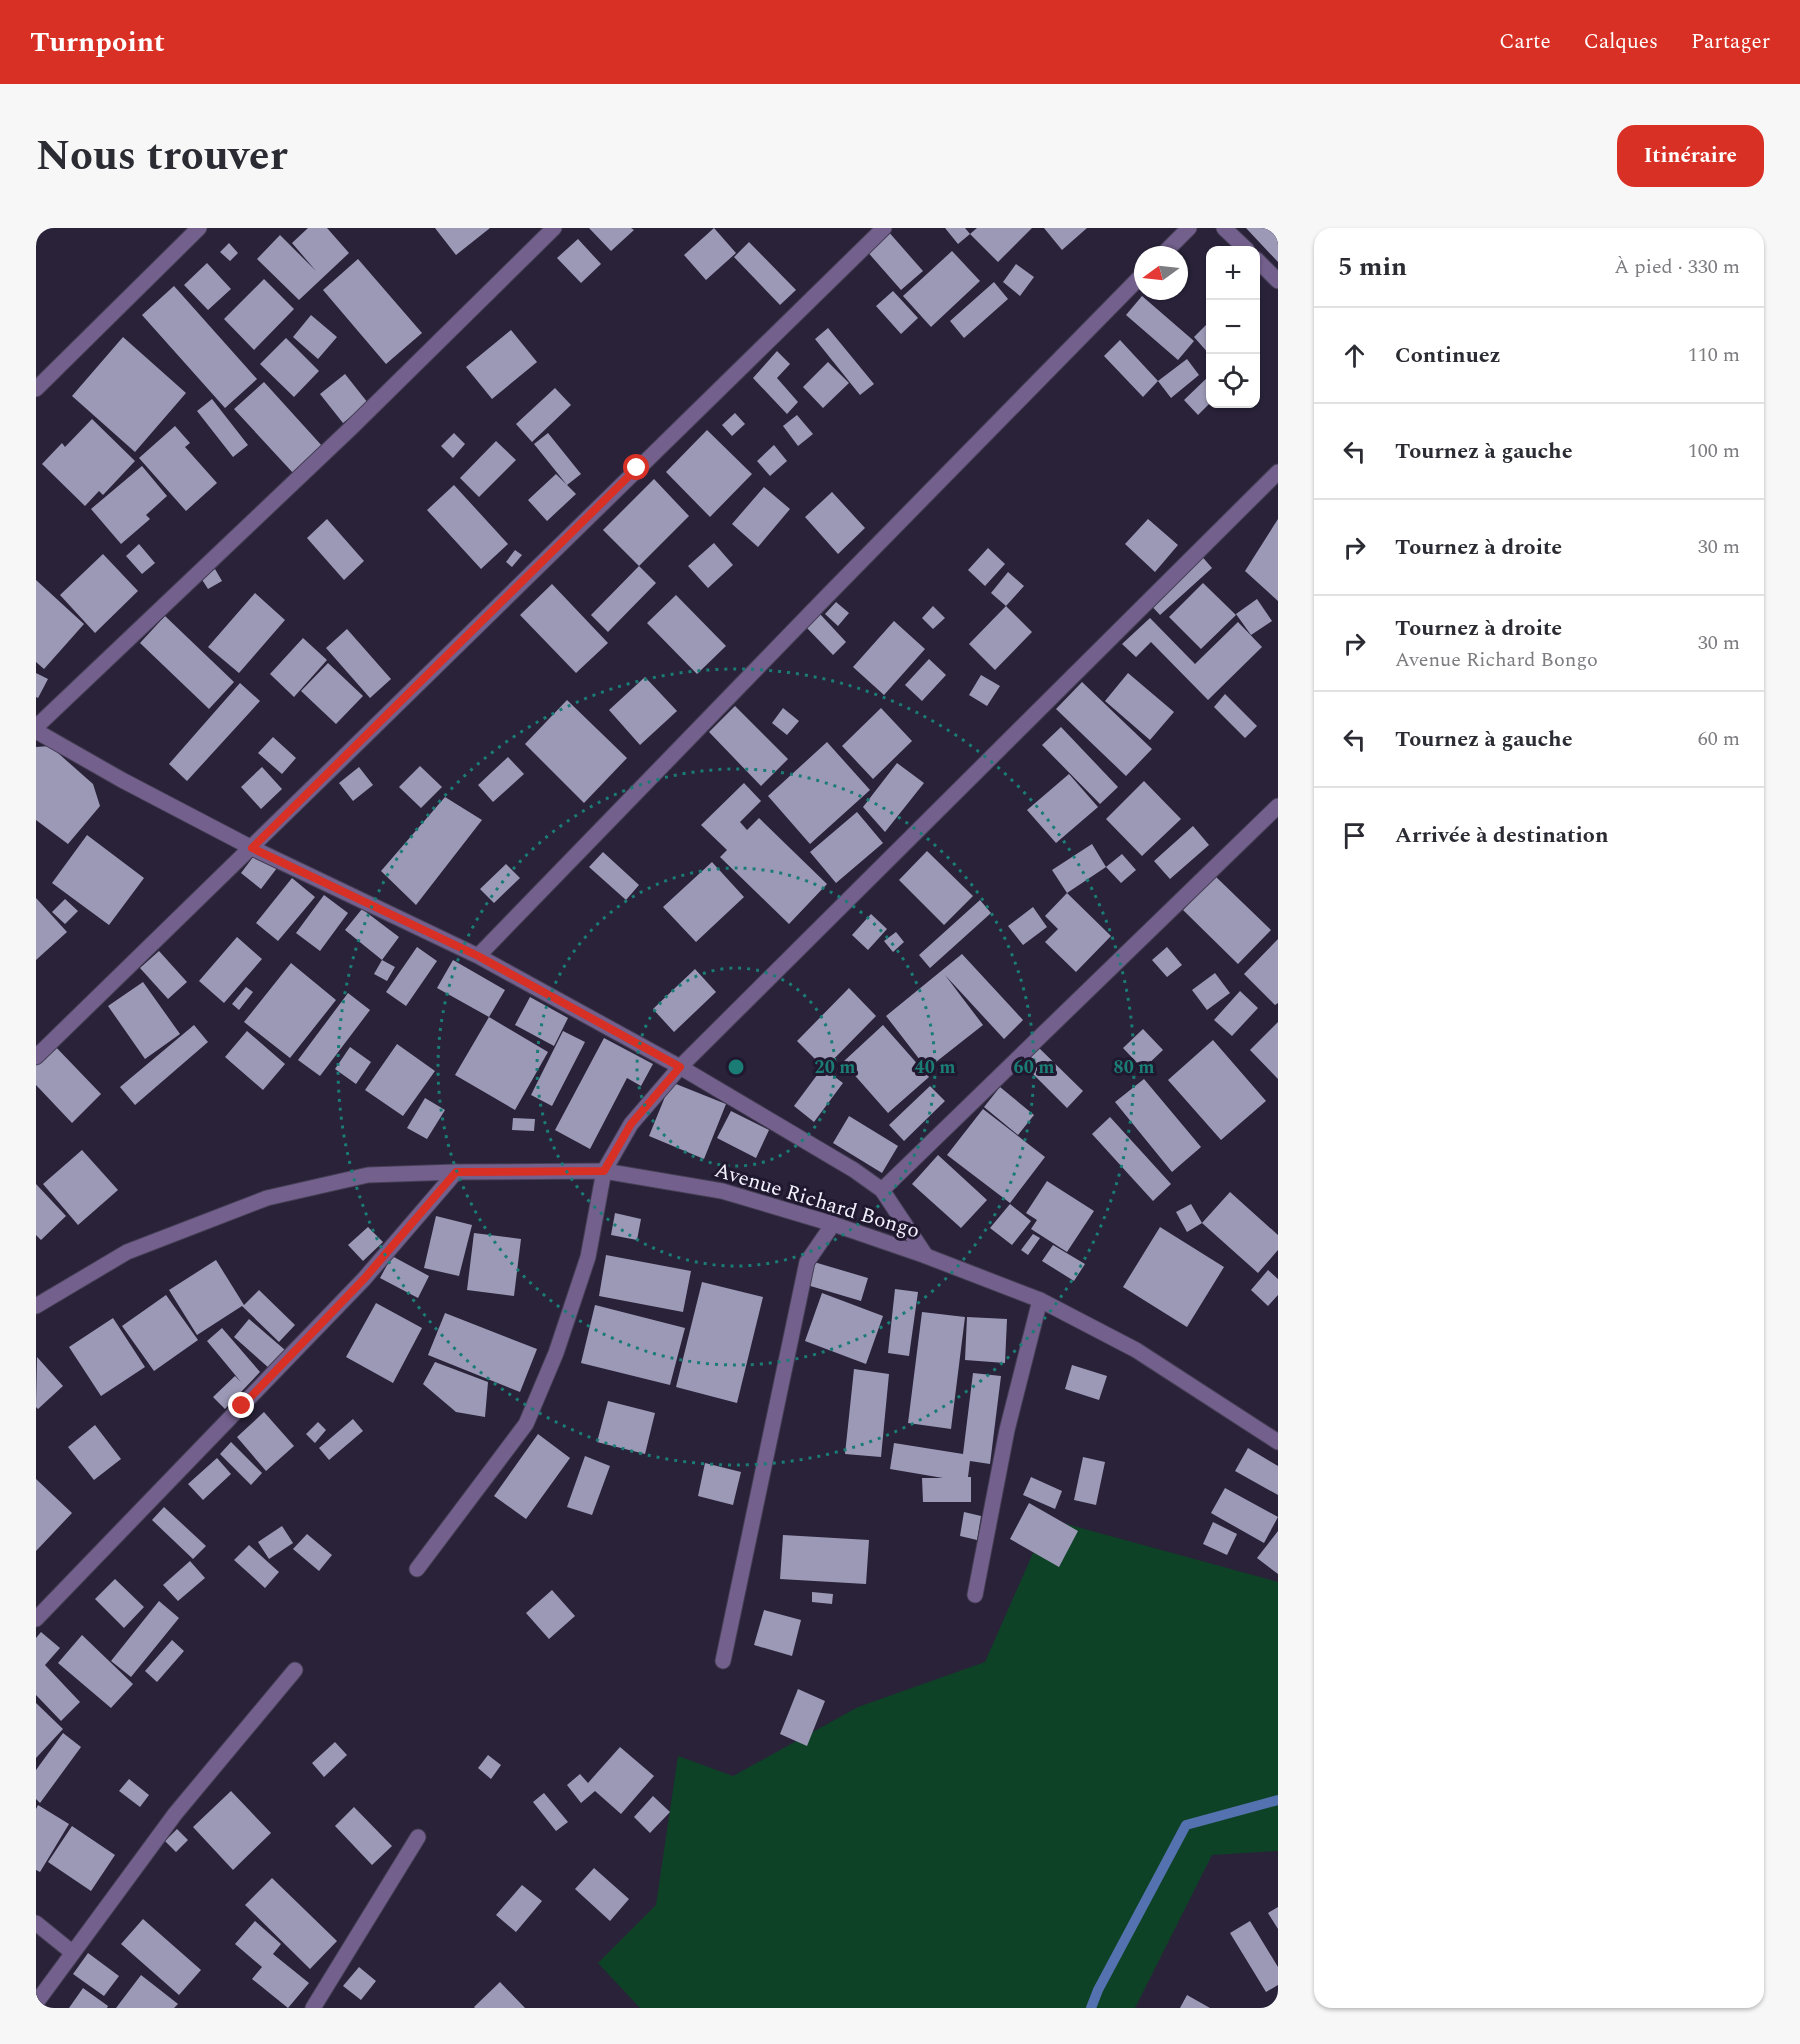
<!DOCTYPE html>
<html lang="fr">
<head>
<meta charset="utf-8">
<style>
	:root { --surface:#fff; --page:#f7f7f7; --text:#2b2b33; --muted:#7c7c81; --line:#e1e1e2; --accent:#d93025 }
	body { margin:0; font-family:Spectral,serif; background:var(--page); color:var(--text) }
	.controls { position:absolute; right:18px; top:18px; display:grid; overflow:hidden; border-radius:12px; box-shadow:0 2px 4px #0004 }
	.controls button { width:54px; height:54px; display:grid; place-items:center; padding:0; border:0; border-bottom:2px solid var(--line); background:var(--surface); color:var(--text); font:30px sans-serif }
	.compass { position:absolute; left:1098px; top:18px; width:54px; height:54px; border-radius:50%; background:var(--surface); box-shadow:0 2px 4px #0004; rotate:255deg }
	.stop { position:absolute; width:18px; height:18px; margin:-14px; border:4px solid #d93025; border-radius:50%; background:#fff }
	.stop.end { background:#d93025; border-color:#fff; box-shadow:0 2px 6px #0008 }
	.list { margin:0; padding:0; list-style:none }
	h2 { display:flex; justify-content:space-between; align-items:center; height:78px; margin:0; padding:0 24px; font-size:26px }
	h2 small { font-size:20px; font-weight:400; color:var(--muted) }
	.list li { display:grid; grid-template-columns:39px 1fr auto; gap:18px; align-items:center; box-sizing:border-box; height:96px; padding:0 24px; border-top:2px solid var(--line) }
	.list b { display:block; font-size:22px; white-space:nowrap }
	.list p { margin:0; font-size:20px; white-space:nowrap; color:var(--muted) }
	.list em { font-size:20px; font-style:normal; color:var(--muted) }
	.icon { flex:none; width:33px; height:33px; fill:none; stroke:currentColor; stroke-width:2; stroke-linecap:round; stroke-linejoin:round }
	.map { position:relative; flex:none; width:1242px; height:1780px; overflow:hidden; border-radius:18px }
	header { display:flex; align-items:center; gap:36px; box-sizing:border-box; height:84px; padding:0 30px; background:var(--accent); color:#fff }
	header strong { font-size:28px }
	nav { display:flex; gap:33px; margin-inline-start:auto; font-size:21px }
	.intro { display:flex; align-items:center; justify-content:space-between; box-sizing:border-box; height:144px; padding:0 36px }
	h1 { margin:0; font-size:42px }
	.button { padding:15px 27px; border-radius:18px; background:var(--accent); color:#fff; font-size:21px; font-weight:700 }
	main { display:flex; gap:36px; padding:0 36px }
	aside { flex:1; background:var(--surface); border-radius:18px; box-shadow:0 2px 4px #0004 }
	.map>svg:first-child { display:block }
</style>
</head>
<body>
<header>
<strong>Turnpoint</strong>
<nav><a>Carte</a><a>Calques</a><a>Partager</a></nav>
</header>
<div class="intro"><h1>Nous trouver</h1><a class="button">Itinéraire</a></div>
<main>
<div class="map">
<svg width="1242" height="1780" viewBox="0 0 1242 1780">
	<rect width="100%" height="100%" fill="#292239"/>
	<path fill="#0e4227" d="M1012,1291L1242,1354V1623L1176,1627L1099,1780H604L562,1735L620,1677L642,1528L697,1548L822,1479L949,1434Z"/>
	<g fill="none" stroke-linecap="round" stroke-linejoin="round">
		<path stroke="#5472b0" stroke-width="10" d="M1055,1780L1062,1762L1150,1597L1242,1572"/>
	</g>
	<path fill="#9c99b7" d="M272,0H291L313,25L263,72L221,31L244,7L280,43L256,15Z
		M399,0H454L420,27Z
		M553,0H595L598,2L575,23Z
		M678,0L700,25L670,52L648,27Z
		M909,0H929L934,6L922,16Z
		M941,0H996L962,34L934,6Z
		M1008,0H1051L1026,22Z
		M1210,0H1242V34Z
		M851,2L887,43L865,62L829,21Z
		M542,11L565,36L545,55L521,30Z
		M713,14L760,62L744,77L698,29Z
		M193,15L202,25L194,33L184,24Z
		M916,23L944,53L895,99L867,68Z
		M322,31L386,105L350,136L287,62Z
		M171,35L195,61L172,82L148,57Z
		M980,36L998,49L984,68L967,54Z
		M228,51L258,81L218,122L188,91Z
		M958,54L972,71L928,110L914,93Z
		M138,58L221,151L189,180L106,87Z
		M857,63L882,90L865,106L840,78Z
		M1106,68L1158,113L1142,132L1090,87Z
		M275,87L301,109L282,131L257,109Z
		M1174,93V127L1158,109Z
		M792,100L838,156L824,167L779,111Z
		M475,102L501,134L456,171L430,139Z
		M87,109L150,165L99,224L36,168Z
		M250,110L283,143L258,169L224,136Z
		M1084,112L1122,153L1107,169L1068,128Z
		M741,123L754,136L741,150L762,174L751,186L717,150Z
		M1151,131L1163,147L1135,170L1122,153Z
		M792,134L813,155L787,180L767,159Z
		M309,146L332,175L307,195L284,166Z
		M1174,147V175L1162,187L1148,172Z
		M228,154L287,219L258,246L198,181Z
		M519,160L535,177L496,214L480,196Z
		M176,171L212,217L197,229L161,183Z
		M699,185L709,196L696,208L686,197Z
		M761,187L777,206L762,218L747,198Z
		M56,191L99,233L67,267L63,263L49,278L6,236L26,215L29,219Z
		M139,198L154,215L149,219L181,255L150,283L103,230Z
		M671,202L716,246L674,289L630,244Z
		M418,205L429,216L417,230L405,218Z
		M512,205L545,246L531,257L498,216Z
		M460,213L480,232L443,269L424,250Z
		M738,217L751,233L734,248L721,233Z
		M106,238L131,268L110,287L114,291L85,316L55,281Z
		M520,246L540,266L511,293L492,272Z
		M618,251L653,288L603,338L567,302Z
		M418,257L472,316L445,341L391,282Z
		M728,259L754,281L722,319L696,296Z
		M796,264L829,300L802,326L769,289Z
		M291,291L328,333L308,352L271,310Z
		M1112,291L1142,317L1119,344L1089,316Z
		M1242,291V373L1209,343Z
		M678,315L697,337L672,360L652,338Z
		M103,316L119,335L106,346L90,328Z
		M952,320L969,336L949,358L932,342Z
		M479,322L486,327L476,339L470,334Z
		M1163,325L1176,340L1124,387L1111,373Z
		M67,326L102,363L59,405L24,367Z
		M603,338L620,355L572,404L555,387Z
		M179,341L186,353L172,361L165,350Z
		M972,344L988,358L970,378L955,365Z
		M0,352L48,396L8,441L0,434Z
		M1167,355L1200,387L1165,421L1133,389Z
		M516,356L572,415L540,445L484,387Z
		M219,365L249,392L203,445L172,419Z
		M640,367L690,418L661,446L611,395Z
		M1221,371L1236,393L1215,407L1200,386Z
		M800,374L813,385L802,398L789,386Z
		M897,378L909,390L897,401L886,390Z
		M970,378L996,404L959,442L933,416Z
		M784,386L810,414L797,427L770,399Z
		M129,388L198,454L173,481L104,415Z
		M1114,390L1159,436L1202,394L1226,419L1172,472L1115,414L1100,429L1086,416Z
		M858,393L889,421L848,467L817,439Z
		M311,401L355,451L334,470L290,420Z
		M267,410L291,432L258,469L234,446Z
		M893,431L910,447L886,473L869,457Z
		M292,435L327,468L300,496L265,463Z
		M0,445L12,451L2,470L0,469Z
		M1092,445L1138,484L1114,512L1069,473Z
		M945,447L964,458L951,478L933,467Z
		M609,449L641,483L604,517L573,482Z
		M1046,454L1116,521L1090,548L1020,481Z
		M204,455L224,473L151,553L133,536Z
		M1189,466L1221,498L1209,510L1178,479Z
		M531,472L591,530L548,575L489,516Z
		M699,478L752,531L725,558L673,504Z
		M747,480L763,493L751,507L736,495Z
		M845,480L876,513L837,551L806,518Z
		M1025,499L1082,559L1064,576L1006,517Z
		M237,509L260,530L246,546L222,525Z
		M791,514L834,562L774,616L732,568Z
		M14,518L57,556L64,578L32,616L0,592V519Z
		M472,529L488,546L457,574L442,557Z
		M861,535L888,555L849,604L827,579Z
		M384,538L406,559L385,580L363,559Z
		M226,539L246,561L225,581L205,559Z
		M323,539L337,557L317,573L303,555Z
		M1033,546L1062,579L1020,615L991,582Z
		M1108,553L1145,591L1106,628L1070,591Z
		M708,555L725,573L704,594L711,602L723,590L791,656L753,696L684,629L691,622L665,597Z
		M409,569L446,592L380,677L345,643Z
		M821,584L847,615L800,655L774,624Z
		M1157,598L1173,617L1134,651L1118,633Z
		M51,607L108,650L73,697L16,655Z
		M1056,616L1070,639L1031,665L1016,642Z
		M891,623L937,668L908,697L863,652Z
		M221,624L241,640L225,661L205,645Z
		M567,624L603,657L590,672L553,639Z
		M1086,626L1100,642L1085,655L1070,639Z
		M676,634L708,669L660,714L627,679Z
		M470,636L484,650L458,675L444,661Z
		M1179,648L1235,702L1202,736L1147,682Z
		M256,650L279,669L242,713L220,695Z
		M1031,665L1075,708L1040,744L1009,714L1022,701L1009,688Z
		M288,667L312,685L284,723L260,705Z
		M0,670L31,704L0,732Z
		M29,671L42,683L29,696L16,684Z
		M944,672L955,685L894,740L883,727Z
		M997,679L1011,699L987,717L972,698Z
		M326,681L363,709L346,732L309,702Z
		M835,686L851,701L832,722L816,707Z
		M860,704L868,714L857,724L848,713Z
		M201,709L226,731L188,775L163,753Z
		M1242,711V775L1239,777L1208,746Z
		M381,719L401,733L370,778L350,764Z
		M1131,719L1146,737L1131,749L1116,732Z
		M123,723L151,754L132,771L104,740Z
		M926,726L987,792L968,811L909,747L947,797L891,841L850,788Z
		M346,732L359,739L351,753L338,746Z
		M417,732L469,762L453,789L401,760Z
		M255,735L300,772L254,830L208,794Z
		M659,741L680,764L638,804L617,781Z
		M1179,745L1194,765L1171,782L1156,762Z
		M107,754L144,806L109,831L72,778Z
		M210,759L217,764L203,782L196,776Z
		M813,760L840,788L788,841L807,855L778,894L758,878L787,839L761,813Z
		M1204,763L1222,780L1196,808L1178,792Z
		M312,765L334,782L284,848L262,832Z
		M494,769L532,790L518,818L479,797Z
		M453,789L512,824L479,882L419,847Z
		M1242,794V851L1214,822Z
		M158,797L172,814L99,877L84,859Z
		M847,797L893,849L852,885L807,834Z
		M1107,801L1127,822L1107,841L1087,820Z
		M211,803L249,836L227,862L189,829Z
		M527,803L549,814L516,878L495,867Z
		M568,810L617,836L605,858L591,850L554,921L519,902Z
		M1177,812L1230,873L1185,912L1132,852Z
		M15,814L65,866L36,895L0,857V827Z
		M361,816L399,843L367,888L329,862Z
		M1001,818L1047,863L1031,880L985,834Z
		M314,819L335,834L320,856L299,841Z
		M1108,851L1165,919L1136,944L1079,874Z
		M635,854L690,876L668,931L613,908Z
		M894,858L909,873L868,913L853,897Z
		M964,859L998,887L982,907L948,879Z
		M389,870L409,882L391,911L371,900Z
		M947,881L1009,929L974,975L911,927Z
		M695,883L733,902L720,930L681,910Z
		M813,888L862,918L846,945L797,915Z
		M1074,889L1135,956L1117,973L1056,906Z
		M477,890L499,891L498,903L476,902Z
		M46,922L82,962L42,997L7,956Z
		M902,927L951,972L925,1000L876,956Z
		M1011,953L1058,983L1031,1024L995,1001L1001,992L990,985Z
		M0,956L30,988L5,1012L0,1007Z
		M1194,964L1242,1007V1022L1222,1045L1166,995Z
		M974,976L995,993L976,1017L954,1000Z
		M1155,976L1166,995L1151,1004L1140,984Z
		M579,985L605,991L601,1012L575,1007Z
		M400,988L436,997L423,1048L388,1040Z
		M332,999L347,1014L327,1033L312,1017Z
		M1124,999L1188,1039L1151,1099L1087,1059Z
		M438,1005L485,1011L478,1068L431,1062Z
		M997,1006L1004,1010L992,1027L985,1022Z
		M1017,1017L1049,1036L1038,1053L1006,1033Z
		M570,1027L655,1043L647,1084L563,1068Z
		M356,1028L393,1048L382,1070L344,1050Z
		M180,1032L208,1077L223,1062L259,1097L243,1114L206,1078L161,1107L133,1062Z
		M778,1034L832,1050L825,1073L771,1057Z
		M1232,1042L1242,1051V1067L1232,1078L1215,1062Z
		M666,1054L727,1069L701,1175L640,1159Z
		M859,1061L882,1064L873,1128L852,1125Z
		M786,1065L847,1088L830,1136L769,1113Z
		M130,1067L162,1112L118,1143L86,1098Z
		M340,1075L386,1100L357,1155L310,1129Z
		M559,1077L649,1100L634,1157L545,1135Z
		M886,1084L929,1089L915,1201L872,1195Z
		M409,1085L501,1121L484,1164L392,1127Z
		M931,1089L971,1091L969,1135L929,1132Z
		M77,1090L109,1139L65,1168L33,1119Z
		M213,1091L249,1122L234,1141L198,1109Z
		M186,1100L224,1144L189,1181L177,1169L199,1148L205,1154L171,1113Z
		M1,1129L27,1158L2,1181L0,1179Z
		M399,1134L452,1154L449,1189L420,1184L387,1156Z
		M1036,1137L1071,1148L1063,1172L1029,1161Z
		M818,1141L853,1146L845,1229L809,1226Z
		M937,1145L965,1148L954,1236L934,1233L932,1249H935V1274H887L886,1250H907L854,1241L858,1215L927,1226Z
		M572,1173L619,1185L609,1226L561,1214Z
		M228,1184L258,1218L230,1243L201,1209Z
		M317,1191L327,1203L293,1232L283,1220Z
		M282,1194L290,1202L279,1215L270,1206Z
		M59,1197L85,1231L58,1252L32,1219Z
		M502,1206L534,1230L490,1291L458,1268Z
		M195,1214L226,1245L215,1257L184,1226Z
		M1212,1220L1242,1238V1267L1199,1243Z
		M549,1228L574,1238L556,1287L531,1279Z
		M1047,1229L1069,1234L1060,1277L1038,1272Z
		M181,1230L195,1246L167,1272L152,1256Z
		M669,1235L705,1244L697,1277L662,1268Z
		M995,1249L1026,1263L1019,1281L987,1267Z
		M0,1251L36,1285L0,1323Z
		M1189,1260L1242,1289L1228,1315L1175,1285Z
		M993,1275L1042,1303L1023,1339L974,1311Z
		M128,1279L170,1318L157,1331L116,1292Z
		M928,1284L945,1288L941,1312L924,1308Z
		M1177,1294L1201,1306L1191,1327L1167,1316Z
		M246,1298L257,1315L233,1331L222,1314Z
		M1242,1303V1346L1221,1330Z
		M271,1306L296,1327L283,1343L257,1321Z
		M747,1307L833,1312L830,1356L744,1351Z
		M213,1317L243,1344L229,1360L198,1332Z
		M154,1333L169,1350L142,1373L127,1357Z
		M79,1351L108,1379L88,1400L59,1371Z
		M516,1362L539,1388L513,1411L490,1385Z
		M776,1364L797,1366L796,1376L776,1374Z
		M123,1373L143,1390L95,1449L75,1433Z
		M728,1382L765,1392L756,1428L718,1417Z
		M5,1404L24,1420L9,1437L44,1474L25,1493L0,1467V1410Z
		M46,1407L97,1456L75,1480L22,1435Z
		M136,1412L148,1423L121,1454L109,1443Z
		M762,1461L789,1473L771,1518L744,1506Z
		M0,1475L27,1501L0,1530Z
		M27,1505L45,1519L4,1575L0,1571V1542Z
		M299,1514L311,1527L288,1549L276,1535Z
		M584,1519L618,1548L585,1586L559,1563L545,1575L531,1557L544,1546L552,1555Z
		M452,1527L465,1537L455,1551L442,1540Z
		M93,1551L113,1567L104,1579L83,1563Z
		M195,1563L235,1605L197,1642L157,1599Z
		M508,1565L532,1594L520,1603L497,1574Z
		M617,1568L634,1584L614,1605L598,1589Z
		M2,1577L33,1596L4,1644L0,1642V1581Z
		M318,1579L356,1618L336,1637L299,1598Z
		M36,1598L79,1627L55,1663L12,1634Z
		M141,1601L152,1612L140,1624L129,1613Z
		M558,1640L593,1671L574,1693L539,1661Z
		M236,1650L301,1713L274,1741L209,1677Z
		M486,1657L506,1673L480,1704L460,1687Z
		M1242,1679V1701L1232,1685Z
		M107,1691L165,1742L143,1767L85,1716Z
		M219,1693L245,1716L237,1726L273,1755L252,1780L216,1751L226,1739L199,1716Z
		M1214,1693L1242,1739V1757L1230,1764L1194,1705Z
		M52,1725L83,1748L68,1768L37,1746Z
		M323,1739L340,1753L325,1772L307,1758Z
		M105,1747L142,1776L138,1780H80Z
		M464,1754L489,1780H439L438,1779Z
		M47,1760L72,1778L71,1780H33Z
		M1151,1767L1174,1780H1144Z"/>
	<g fill="none" stroke-linecap="round" stroke-linejoin="round">
		<g stroke="#453f55" stroke-width="17">
			<path id="minor" d="M1188,0L1211,22
				M1126,27L1153,0
				M1220,31L1242,53
				M0,161L163,0
				M0,499L315,200L518,0
				M0,503L86,552L216,620L442,728L644,839L818,942L846,962L890,1028
				M442,728L793,366L1107,46
				M0,829C284,554 564,276 848,0
				M846,962L1242,578
				M381,1341L490,1196L520,1125L552,1029L568,943L595,896L644,839L1242,244
				M939,1367L971,1202L1004,1072
				M0,1391L328,1051L420,944
				M687,1433L771,1034L797,996
				M0,1695L37,1725
				M0,1775L139,1586L259,1442
				M277,1780L382,1609"/>
		</g>
		<g stroke="#453f55" stroke-width="17">
			<path id="tertiary" d="M0,1078L91,1024L231,970L332,947L420,944L568,943L686,963L797,996L890,1028L1004,1072L1100,1122L1242,1214"/>
		</g>
		<use href="#minor" stroke="#73608d" stroke-width="15"/>
		<use href="#tertiary" stroke="#73608d" stroke-width="15"/>
	</g>
	<g fill="none" stroke-linecap="round" stroke-linejoin="round">
		<path stroke="#d93025" stroke-width="8" d="M206,1178L328,1051L420,944L568,943L595,896L644,839L442,728L216,620L601,240"/>
	</g>
	<g fill="none" stroke="#1a7c75" stroke-width="3" stroke-dasharray="3 6">
		<circle cx="700" cy="839" r="99"/>
		<circle cx="700" cy="839" r="199"/>
		<circle cx="700" cy="839" r="298"/>
		<circle cx="700" cy="839" r="398"/>
	</g>
	<g text-anchor="middle" dominant-baseline="central" stroke-width="6" stroke-linejoin="round" paint-order="stroke">
		<g font-size="21" fill="#f4f1fe" stroke="#20182f">
			<text transform="translate(781 973) rotate(17)">Avenue Richard Bongo</text>
		</g>
	</g>
	<circle cx="700" cy="839" r="9" fill="#1a7c75" stroke="#20182f" stroke-width="3"/>
	<g font-size="18" text-anchor="middle" font-weight="bold" fill="#1a7c75" stroke="#20182f" stroke-width="6" stroke-linejoin="round" paint-order="stroke">
		<text x="799" y="845">20 m</text>
		<text x="899" y="845">40 m</text>
		<text x="998" y="845">60 m</text>
		<text x="1098" y="845">80 m</text>
	</g>
</svg>
<div class="controls">
<button>+</button>
<button>−</button>
<button><svg class="icon" aria-label="locate" viewBox="0 0 24 24"><circle cx="12" cy="12" r="6"/><path d="M12 2v4M12 18v4M2 12h4M18 12h4"/></svg></button>
</div>
<svg class="compass" viewBox="-18 -18 36 36"><path d="M0-13l5 13h-10z" fill="#e53935"/><path d="M0 13l5-13h-10z" fill="#7c7c81"/></svg>
<div class="stop" style="left:601px;top:240px"></div>
<div class="stop end" style="left:206px;top:1178px"></div>
</div>
<aside>
<h2>5 min<small>À pied · 330 m</small></h2>
<ul class="list">
<li><svg class="icon" aria-label="ahead" viewBox="0 0 24 24"><path d="M12 20V5M6 11l6-6 6 6"/></svg><div><b>Continuez</b></div><em>110 m</em></li>
<li><svg class="icon" aria-label="left" viewBox="0 0 24 24"><path d="M17 20v-9H6M10 6l-5 5 5 5"/></svg><div><b>Tournez à gauche</b></div><em>100 m</em></li>
<li><svg class="icon" aria-label="right" viewBox="0 0 24 24"><path d="M7 20v-9h11M14 6l5 5-5 5"/></svg><div><b>Tournez à droite</b></div><em>30 m</em></li>
<li><svg class="icon" aria-label="right" viewBox="0 0 24 24"><path d="M7 20v-9h11M14 6l5 5-5 5"/></svg><div><b>Tournez à droite</b><p>Avenue Richard Bongo</p></div><em>30 m</em></li>
<li><svg class="icon" aria-label="left" viewBox="0 0 24 24"><path d="M17 20v-9H6M10 6l-5 5 5 5"/></svg><div><b>Tournez à gauche</b></div><em>60 m</em></li>
<li><svg class="icon" aria-label="arrive" viewBox="0 0 24 24"><path d="M6 21V4h12l-3 4 3 4H6"/></svg><div><b>Arrivée à destination</b></div></li>
</ul>
</aside>
</main>
</body>
</html>
